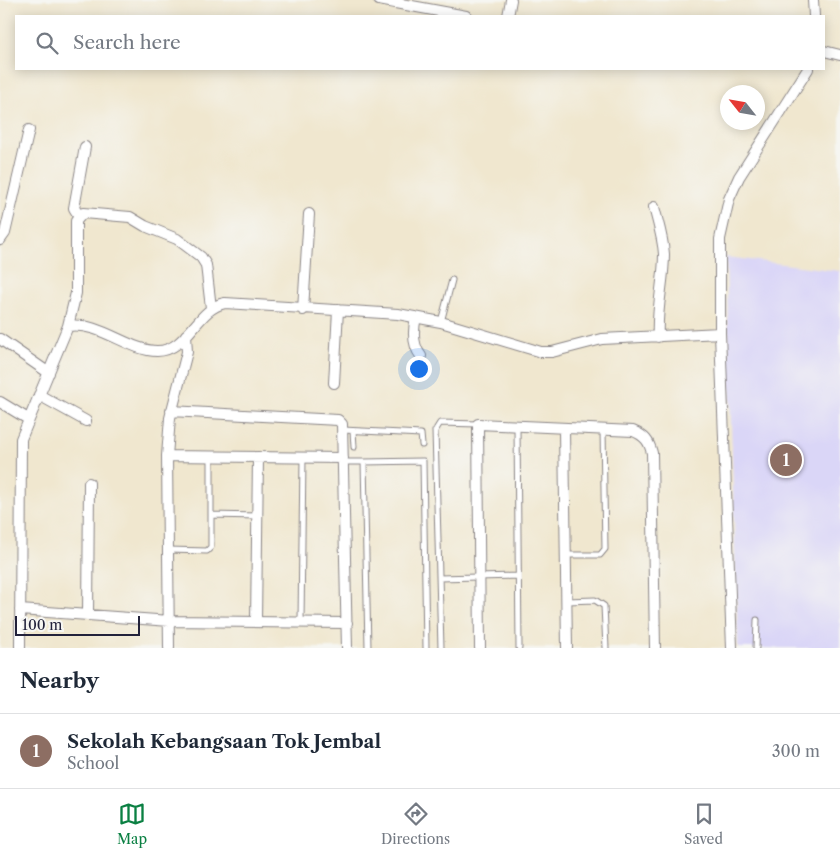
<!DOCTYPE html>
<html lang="en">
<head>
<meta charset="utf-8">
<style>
	:root { --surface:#fff; --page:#f2f2f3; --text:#1f2937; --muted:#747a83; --line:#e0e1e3; --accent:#0b8043 }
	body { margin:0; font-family:"Libre Caslon Text",serif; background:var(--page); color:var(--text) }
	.compass { position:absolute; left:720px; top:85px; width:45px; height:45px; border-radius:50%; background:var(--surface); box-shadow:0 2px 12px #0003; rotate:301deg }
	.scale { position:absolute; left:15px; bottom:12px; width:125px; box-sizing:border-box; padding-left:5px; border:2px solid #22223b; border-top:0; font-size:14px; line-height:18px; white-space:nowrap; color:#22223b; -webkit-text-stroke:4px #f6f6f2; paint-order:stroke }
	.you { position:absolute; left:418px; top:368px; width:18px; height:18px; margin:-12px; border:4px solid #fff; border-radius:50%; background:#1a73e8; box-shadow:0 0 0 8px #1a73e833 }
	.badge { display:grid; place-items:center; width:32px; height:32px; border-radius:50%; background:var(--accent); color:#fff; font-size:16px; font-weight:700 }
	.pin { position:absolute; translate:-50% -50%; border:2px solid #fff; box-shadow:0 1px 5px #0006 }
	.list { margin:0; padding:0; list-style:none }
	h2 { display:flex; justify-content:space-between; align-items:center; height:65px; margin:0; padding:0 20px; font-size:21px }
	h2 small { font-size:16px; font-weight:400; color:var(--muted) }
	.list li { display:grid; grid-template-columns:32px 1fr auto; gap:15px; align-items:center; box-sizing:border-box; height:75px; padding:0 20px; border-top:1px solid var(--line) }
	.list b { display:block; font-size:19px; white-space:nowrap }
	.list p { margin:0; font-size:16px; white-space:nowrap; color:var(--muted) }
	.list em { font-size:16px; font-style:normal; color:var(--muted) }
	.icon { flex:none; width:28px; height:28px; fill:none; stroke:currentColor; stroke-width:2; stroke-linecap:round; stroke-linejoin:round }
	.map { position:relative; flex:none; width:840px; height:648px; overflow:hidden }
	.search { position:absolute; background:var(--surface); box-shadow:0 2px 12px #0003; left:15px; right:15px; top:15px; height:55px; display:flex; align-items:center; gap:12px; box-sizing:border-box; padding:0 18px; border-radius:0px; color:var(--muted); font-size:19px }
	.sheet { height:140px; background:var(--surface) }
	nav { display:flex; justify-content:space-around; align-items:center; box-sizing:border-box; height:70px; border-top:1px solid var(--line); background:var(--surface); font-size:14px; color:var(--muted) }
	nav a { display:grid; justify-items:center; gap:2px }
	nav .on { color:var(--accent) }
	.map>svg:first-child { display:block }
</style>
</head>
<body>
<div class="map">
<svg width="840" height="648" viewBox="0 0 840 648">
	<rect width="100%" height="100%" fill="#f6f6f2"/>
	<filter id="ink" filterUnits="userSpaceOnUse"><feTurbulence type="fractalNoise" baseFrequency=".02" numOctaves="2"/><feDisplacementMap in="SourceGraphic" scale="10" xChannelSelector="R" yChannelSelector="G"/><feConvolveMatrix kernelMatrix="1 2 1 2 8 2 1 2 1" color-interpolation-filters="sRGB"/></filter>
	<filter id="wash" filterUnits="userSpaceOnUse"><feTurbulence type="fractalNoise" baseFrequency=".0096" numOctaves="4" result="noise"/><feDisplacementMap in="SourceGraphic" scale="20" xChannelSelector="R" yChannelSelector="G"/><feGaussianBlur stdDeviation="1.12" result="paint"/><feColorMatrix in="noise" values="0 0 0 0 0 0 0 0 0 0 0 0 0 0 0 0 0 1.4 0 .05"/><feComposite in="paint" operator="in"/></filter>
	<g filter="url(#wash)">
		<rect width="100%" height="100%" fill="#f0e7cf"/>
		<path fill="#dad6f7" d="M726,257L840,271V648H738Z"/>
	</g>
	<g filter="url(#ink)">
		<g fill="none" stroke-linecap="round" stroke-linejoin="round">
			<g stroke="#898485" stroke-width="7">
				<path id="service" d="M441,322L452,280
					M517,426L519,648
					M343,430L421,434L422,445
					M353,431L354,447
					M343,462H364
					M211,515L258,516
					M168,550L207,551L211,547V456
					M566,555H600L605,549L603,430
					M439,578L518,576
					M567,601L595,600L604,606L606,648
					M301,622L303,458
					M368,648L364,462L423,461L426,648
					M441,648L435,431L440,423L478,424
					M756,648L757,620"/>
			</g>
			<g stroke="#898485" stroke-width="12">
				<path id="minor" d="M379,0L466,16
					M813,0L814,16
					M508,16L511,0
					M824,51L840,55
					M654,207C658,223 663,238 664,254C664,282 656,309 658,337
					M79,216L74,208L85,147
					M0,240L5,233L29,130
					M303,310L309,214
					M416,317C413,330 412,345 421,356
					M68,326L76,293V221L83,213L130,217L145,226L177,239L201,257L206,265L211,308
					M0,339L49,373
					M334,383L338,310
					M39,395L86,421
					M0,402L28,419
					M171,411L338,420L342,424L347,648
					M564,429L567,648
					M167,456L343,458
					M20,610L170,621L347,623
					M88,615L89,483
					M256,622L258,457
					M20,648L21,439L68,326C99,321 129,351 157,351C188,351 197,308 225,303L398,314L441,322L541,352H552L602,339L720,333
					M169,648L167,456L170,418L187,352L186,335
					M480,648L478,424L633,431C645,436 649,441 652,453L655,648
					M732,648L720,333V239L729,199L739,177L808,69"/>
			</g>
			<use href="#service" stroke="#fff" stroke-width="5"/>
			<use href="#minor" stroke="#fff" stroke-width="10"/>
		</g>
	</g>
</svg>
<svg class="compass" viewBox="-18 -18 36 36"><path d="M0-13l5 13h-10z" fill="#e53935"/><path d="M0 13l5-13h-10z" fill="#747a83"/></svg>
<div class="scale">100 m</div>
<div class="you"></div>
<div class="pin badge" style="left:786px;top:460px;background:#8d6e63">1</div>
<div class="search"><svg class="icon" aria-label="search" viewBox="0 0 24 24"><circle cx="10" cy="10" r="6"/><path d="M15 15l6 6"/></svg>Search here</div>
</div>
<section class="sheet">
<h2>Nearby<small></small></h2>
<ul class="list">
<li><span class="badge" style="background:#8d6e63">1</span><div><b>Sekolah Kebangsaan Tok Jembal</b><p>School</p></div><em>300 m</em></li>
</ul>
</section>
<nav>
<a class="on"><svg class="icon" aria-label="map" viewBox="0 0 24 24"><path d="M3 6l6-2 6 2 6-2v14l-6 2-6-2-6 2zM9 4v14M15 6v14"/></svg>Map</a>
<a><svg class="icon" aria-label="directions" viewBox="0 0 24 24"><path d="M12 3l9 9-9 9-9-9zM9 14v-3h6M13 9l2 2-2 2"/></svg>Directions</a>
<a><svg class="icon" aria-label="saved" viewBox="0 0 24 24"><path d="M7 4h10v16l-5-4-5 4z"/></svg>Saved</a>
</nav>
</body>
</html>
